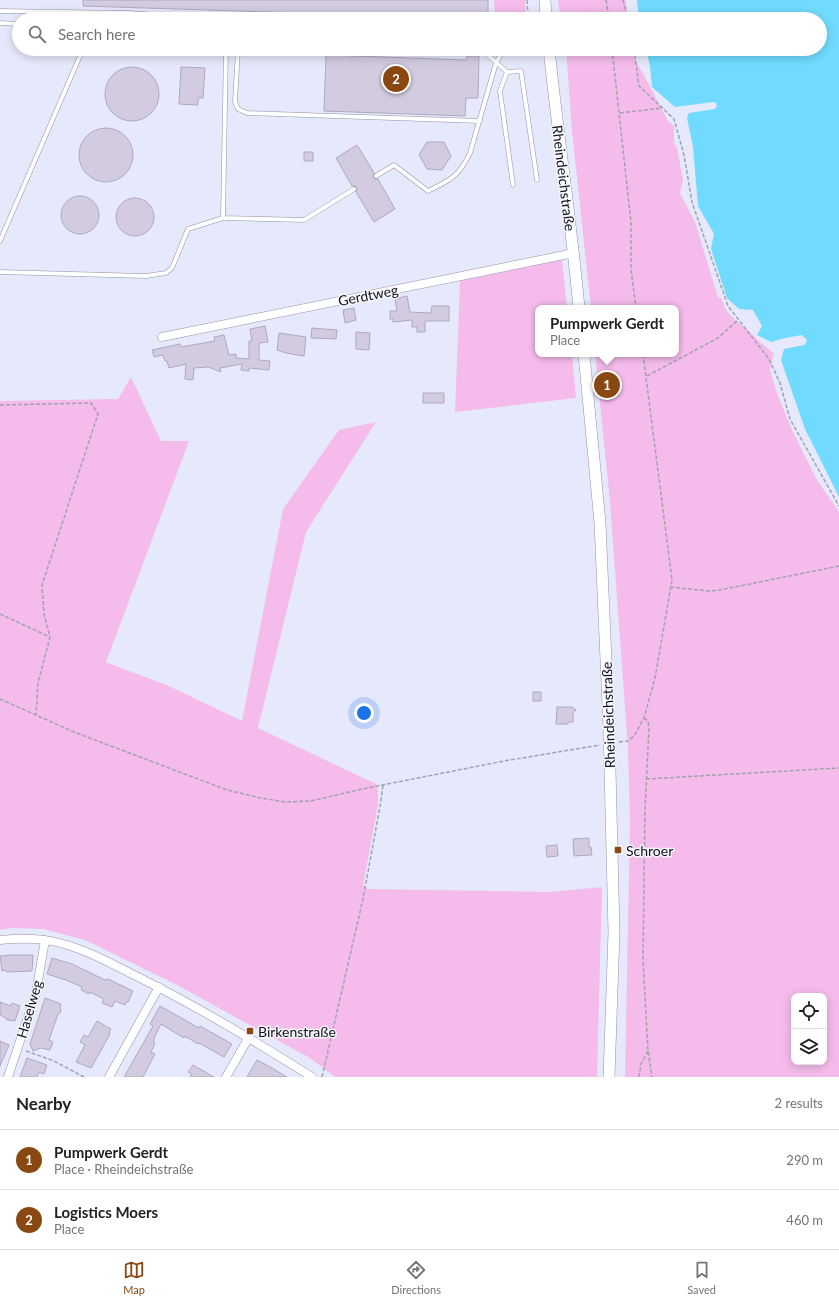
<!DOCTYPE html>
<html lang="en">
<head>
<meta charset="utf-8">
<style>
	:root { --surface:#fff; --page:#f2f2f2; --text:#202124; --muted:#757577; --line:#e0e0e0; --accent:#894812 }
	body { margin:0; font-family:Lato,sans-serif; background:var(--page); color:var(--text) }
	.controls { position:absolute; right:12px; bottom:12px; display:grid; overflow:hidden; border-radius:8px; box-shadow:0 2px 10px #0003 }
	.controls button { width:36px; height:36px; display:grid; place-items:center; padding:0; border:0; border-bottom:1px solid var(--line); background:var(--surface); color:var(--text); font:20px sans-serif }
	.you { position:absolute; left:364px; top:713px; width:14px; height:14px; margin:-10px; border:3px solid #fff; border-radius:50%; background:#1a73e8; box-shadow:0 0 0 6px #1a73e833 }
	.badge { display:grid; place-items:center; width:26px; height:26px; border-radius:50%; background:var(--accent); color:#fff; font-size:13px; font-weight:700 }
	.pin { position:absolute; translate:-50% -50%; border:2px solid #fff; box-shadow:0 1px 4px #0006 }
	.popup { position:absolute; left:535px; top:305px; width:144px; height:52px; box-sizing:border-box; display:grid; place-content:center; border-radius:8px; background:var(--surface); filter:drop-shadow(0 1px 3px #0005); font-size:13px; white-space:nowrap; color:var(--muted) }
	.popup b { font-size:15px; color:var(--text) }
	.popup::after { content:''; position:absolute; left:50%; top:100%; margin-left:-8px; border:8px solid transparent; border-top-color:var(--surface) }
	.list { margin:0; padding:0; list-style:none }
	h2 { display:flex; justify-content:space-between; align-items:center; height:52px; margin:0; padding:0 16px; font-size:17px }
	h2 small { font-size:13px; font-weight:400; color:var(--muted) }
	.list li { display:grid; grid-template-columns:26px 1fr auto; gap:12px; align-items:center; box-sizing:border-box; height:60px; padding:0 16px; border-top:1px solid var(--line) }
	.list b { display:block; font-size:15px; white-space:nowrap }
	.list p { margin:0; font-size:13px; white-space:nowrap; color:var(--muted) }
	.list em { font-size:13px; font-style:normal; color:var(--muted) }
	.icon { flex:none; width:22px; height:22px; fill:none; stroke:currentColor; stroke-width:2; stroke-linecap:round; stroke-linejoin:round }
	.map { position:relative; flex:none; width:839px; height:1077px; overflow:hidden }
	.search { position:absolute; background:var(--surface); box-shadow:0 2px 10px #0003; left:12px; right:12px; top:12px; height:44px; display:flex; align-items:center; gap:10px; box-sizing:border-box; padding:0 14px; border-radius:22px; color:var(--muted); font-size:15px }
	.sheet { height:172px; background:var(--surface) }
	nav { display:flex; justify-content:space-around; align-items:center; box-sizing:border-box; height:56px; border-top:1px solid var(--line); background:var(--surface); font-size:11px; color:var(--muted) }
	nav a { display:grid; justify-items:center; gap:2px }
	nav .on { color:var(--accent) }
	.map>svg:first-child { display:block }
</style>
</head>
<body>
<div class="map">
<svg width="839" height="1077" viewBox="0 0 839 1077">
	<rect width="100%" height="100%" fill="#e6e9fb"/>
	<path fill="#f4bbeb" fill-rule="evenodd" d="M494,0H525L526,18L495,19Z
		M558,0H626L627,19H561Z
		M566,49H629L645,77L668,121L674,126V143L677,148L683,180L680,193L695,222L718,297L722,299C725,315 739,322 750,332C759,341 764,346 774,353L770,370L778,396L793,432L817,480L839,512V1077H625L630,822L628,749L610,502L595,354H676V308H591L572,131ZM794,996H824V1062H794Z
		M562,260L567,308H538V354H572L576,398L455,412L460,281Z
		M131,377L161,441H189L106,662L171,687L242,721L283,509L339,430L376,422L306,532L258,728L376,784L378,791V805L363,885L368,889L550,892L602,887L597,1077H335L310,1058L175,984L85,940L43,929L11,928L0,930V401L118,399Z"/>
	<path fill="#70dbfe" d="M637,0H839V497L805,429L781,360L784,349L804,345L806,343L807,340L802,335L785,338L771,342L757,335L762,326L753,310L739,309L727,298L711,249L714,234L698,206L693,147L687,118L689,113L715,109L717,106L716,103L713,102L675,107L652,87L650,66L646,49H820V19H639Z"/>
	<path fill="#d3cbe0" stroke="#b0a8bc" d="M83,0H488V19L83,6Z
		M326,55L467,60V56H479L478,98H466L465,116L324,111Z
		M181,67L205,68L203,98H198V105L179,104Z
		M105 94a27 27 0 1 1 54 0a27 27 0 1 1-54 0Z
		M79 155a27 27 0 1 1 54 0a27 27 0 1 1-54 0Z
		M427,142H444L451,156L442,170L427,169L419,155Z
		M357,145L374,173L373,177L375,179H378L395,209L374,222L356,192L357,188L355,186H352L336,158Z
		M304,152H313V161H304Z
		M61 215a19 19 0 1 1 38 0a19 19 0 1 1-38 0Z
		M116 217a19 19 0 1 1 38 0a19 19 0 1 1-38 0Z
		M407,296L410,312L431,313L432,306H449V321H425V332H417V327H412V320L393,322V319H390V311H397L395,299Z
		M354,308L356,320L345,323L343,310Z
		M265,326L268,342L259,343V360L270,361L269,370L249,368V371L241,370L242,364L220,368L221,372L208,367L194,368L193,380L185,379L186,364L169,368L167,361H165L163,355L154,357L152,350L180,344L181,347L215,341L214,337L224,335L229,355L236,354V358L249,359V341H252L250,329Z
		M312,328L337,330L336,339L311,338Z
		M356,332L370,333L369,350L356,349Z
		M279,333L306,337L304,356L286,353L277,350Z
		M612,379L613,390H616L619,395L611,400H604L601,381Z
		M423,393H444V403H423Z
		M533,692H541V701H533Z
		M557,707H572L576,710L573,713V722H568V724H556Z
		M589,838V847H591L592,855L574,856L573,839Z
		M557,845L558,856L547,857L546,846Z
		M11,955H33L32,971L7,972L5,970L2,971L0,956Z
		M52,958L72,964L105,980L108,979L133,991L128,1002H126L125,1005L115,1001L112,1007L102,1003L104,999L90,992L89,994L81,990L82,987L66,980L47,974Z
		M45,998L61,1004L60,1008L61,1010L60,1013L58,1014L49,1040L53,1042L50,1050L41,1048L33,1051L30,1044Z
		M0,1002L11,1006L12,1003L20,1006L15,1021L7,1020L6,1018L0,1015Z
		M160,1006L199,1028L200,1026L232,1044L224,1057L199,1043L198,1044L185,1036L184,1038L161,1024L154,1038L155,1039L153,1042L155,1043L151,1052L155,1054L143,1077H124L153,1026L150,1024Z
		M97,1021L111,1029L109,1032L110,1034L91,1068L76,1062L85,1045L80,1042L84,1035L88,1037Z
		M0,1041L9,1045L0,1066Z
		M27,1058L47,1065L44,1074L39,1072L37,1077H20Z
		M257,1060L272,1068L287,1077H247Z
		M193,1065L214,1077H190L192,1074L188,1072Z"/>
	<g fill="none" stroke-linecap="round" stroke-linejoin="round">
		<g stroke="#8f93a7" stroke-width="5">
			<path id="lane" d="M0,11L129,13L213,19
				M0,23L19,24
				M238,49L235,102L238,109L247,113L480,121
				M481,49L507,72L500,91L513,185
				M507,72L521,71L537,180
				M376,176L394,165L428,191C451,180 459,176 470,153L496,63L504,49
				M223,218L226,49
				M0,241L83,49
				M0,272L146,276L166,273L172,268L188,229L223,218L304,220L354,189"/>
		</g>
		<g stroke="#8f93a7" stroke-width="9">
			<path id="street" d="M162,337L574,253
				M0,940C20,938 41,938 60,943C87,950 112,964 136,976C197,1006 255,1041 312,1077
				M8,1077L36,993L45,940
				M109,1077L159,987
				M226,1077L249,1037"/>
		</g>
		<g stroke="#8f93a7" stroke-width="12">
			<path id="secondary" d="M545,0L546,19
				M549,49C558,135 571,221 579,308
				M584,354L600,523L609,729L614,932L609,1077"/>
		</g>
		<path stroke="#a0a2b0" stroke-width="1.5" stroke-dasharray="4 2" stroke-linecap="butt" d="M527,0L528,15L531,19
			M606,0L609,19
			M623,0L628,19
			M612,49L631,222V269L636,308
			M634,49L639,86L674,119L684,155L692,202L728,306L769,359L780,383L790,419L839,506
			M620,113L662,108
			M647,376L718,338L738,320
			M0,405L91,403L98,414L42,585L44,614L50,637L38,683L36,715
			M670,587L709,591L720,590L839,566
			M0,614L50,637
			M0,699L74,732L227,790L261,798L285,802L311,801L362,789L504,761L600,745
			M644,718L648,721L649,728L645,809L643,960L648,1051L652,1077
			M619,742L628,741L634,736L644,718L655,678L672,580L643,354
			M646,779L839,768
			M26,1051L54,1061L84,1077
			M322,1077L363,899L381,801L383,785
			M639,1077L641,1064L648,1051"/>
		<use href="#lane" stroke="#fff" stroke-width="4"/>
		<use href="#street" stroke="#fff" stroke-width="8"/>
		<use href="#secondary" stroke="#fff" stroke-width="11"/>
	</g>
	<g fill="#894812" stroke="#f6f7fc" stroke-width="1.5">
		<rect x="614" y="846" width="8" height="8" rx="2"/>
		<rect x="246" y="1027" width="8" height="8" rx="2"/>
	</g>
	<g text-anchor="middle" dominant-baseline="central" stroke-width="3" stroke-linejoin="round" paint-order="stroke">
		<g font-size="14" fill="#12131a" stroke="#f6f7fc">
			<text transform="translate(564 178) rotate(83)">Rheindeichstraße</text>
			<text transform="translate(368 295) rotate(-11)">Gerdtweg</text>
			<text transform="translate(608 715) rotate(-92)">Rheindeichstraße</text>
			<text transform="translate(29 1009) rotate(-74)">Haselweg</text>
		</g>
		<g font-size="14" fill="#12131a" stroke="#f6f7fc" text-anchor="start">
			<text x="626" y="850">Schroer</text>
			<text x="258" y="1031">Birkenstraße</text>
		</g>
	</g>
</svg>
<div class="controls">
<button><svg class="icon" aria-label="locate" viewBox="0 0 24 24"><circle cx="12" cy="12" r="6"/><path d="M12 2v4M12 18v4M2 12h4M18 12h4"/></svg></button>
<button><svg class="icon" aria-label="layers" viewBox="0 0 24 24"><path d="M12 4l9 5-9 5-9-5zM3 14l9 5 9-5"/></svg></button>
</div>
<div class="you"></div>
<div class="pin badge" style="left:607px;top:385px">1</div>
<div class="popup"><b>Pumpwerk Gerdt</b>Place</div>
<div class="pin badge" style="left:396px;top:79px">2</div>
<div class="search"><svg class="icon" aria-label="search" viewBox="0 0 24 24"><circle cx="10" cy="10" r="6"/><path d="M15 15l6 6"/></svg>Search here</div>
</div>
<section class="sheet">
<h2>Nearby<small>2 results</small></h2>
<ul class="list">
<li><span class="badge">1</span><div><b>Pumpwerk Gerdt</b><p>Place · Rheindeichstraße</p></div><em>290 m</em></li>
<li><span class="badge">2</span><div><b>Logistics Moers</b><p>Place</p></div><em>460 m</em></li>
</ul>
</section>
<nav>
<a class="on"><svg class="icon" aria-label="map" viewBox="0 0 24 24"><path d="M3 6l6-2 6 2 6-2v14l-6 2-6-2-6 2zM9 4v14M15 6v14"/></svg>Map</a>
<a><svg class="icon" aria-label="directions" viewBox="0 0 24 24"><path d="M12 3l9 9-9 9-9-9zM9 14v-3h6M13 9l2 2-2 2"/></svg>Directions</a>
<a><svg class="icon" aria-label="saved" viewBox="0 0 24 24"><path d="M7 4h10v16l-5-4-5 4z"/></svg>Saved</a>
</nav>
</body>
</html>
